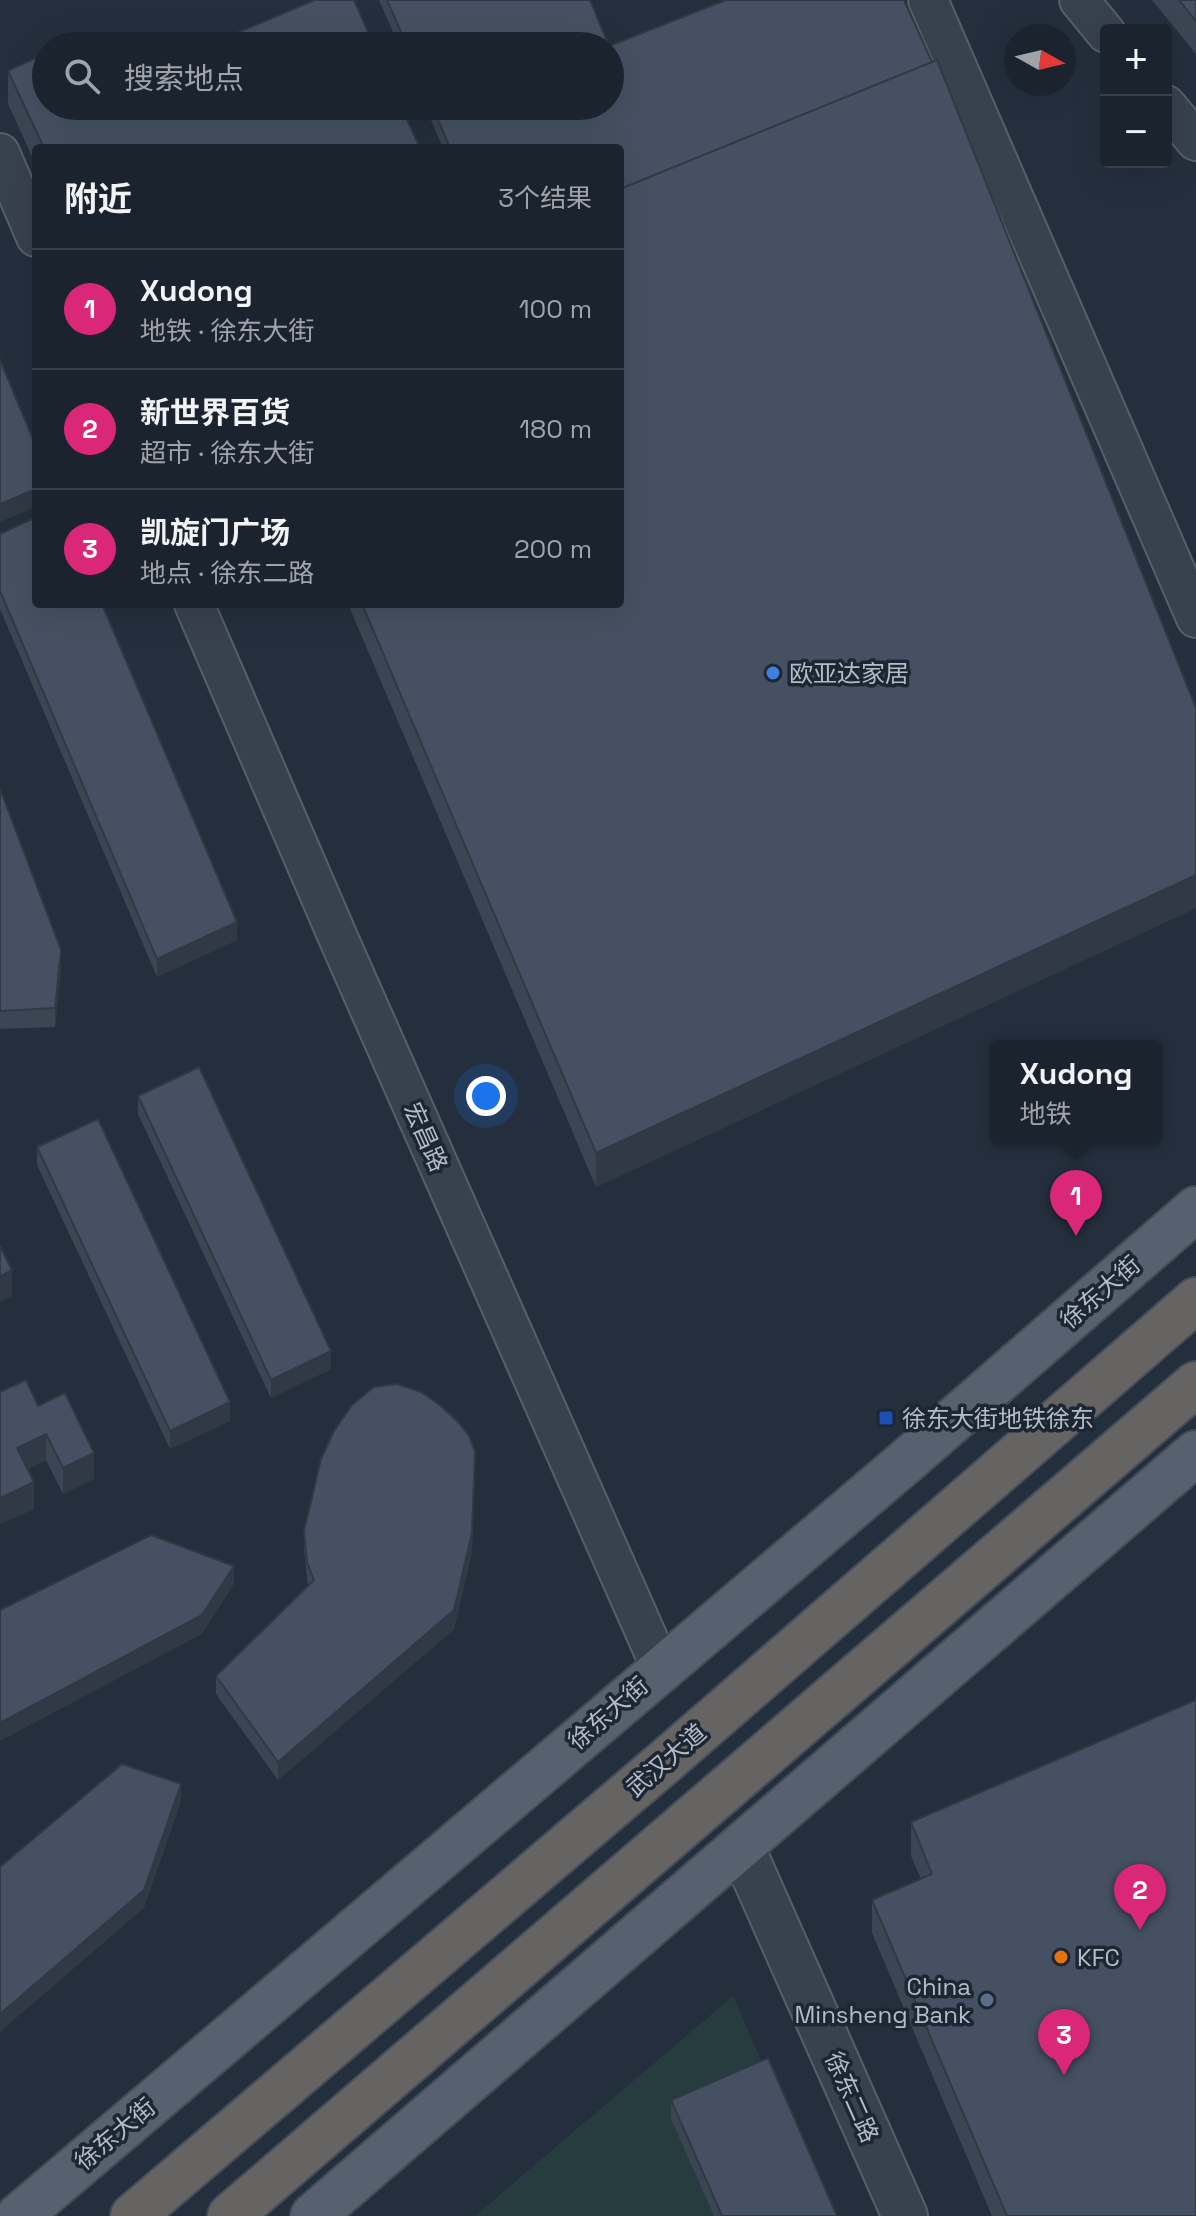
<!DOCTYPE html>
<html lang="zh">
<head>
<meta charset="utf-8">
<style>
	:root { --surface:#1b232e; --page:#282f3a; --text:#f1f3f6; --muted:#a0a4aa; --line:#39404a; --accent:#db2777 }
	body { margin:0; font-family:"Space Grotesk","Noto Sans SC",sans-serif; background:var(--page); color:var(--text) }
	.controls { position:absolute; right:24px; top:24px; display:grid; overflow:hidden; border-radius:8px; box-shadow:0 8px 32px #0002 }
	.controls button { width:72px; height:72px; display:grid; place-items:center; padding:0; border:0; border-bottom:2px solid var(--line); background:var(--surface); color:var(--text); font:40px sans-serif }
	.compass { position:absolute; left:1004px; top:24px; width:72px; height:72px; border-radius:50%; background:var(--surface); box-shadow:0 8px 32px #0002; rotate:98deg }
	.you { position:absolute; left:486px; top:1096px; width:28px; height:28px; margin:-20px; border:6px solid #fff; border-radius:50%; background:#1a73e8; box-shadow:0 0 0 12px #1a73e833 }
	.badge { display:grid; place-items:center; width:52px; height:52px; border-radius:50%; background:var(--accent); color:#fff; font-size:26px; font-weight:700 }
	.pin { position:absolute; translate:-50% -66px; filter:drop-shadow(0 2px 4px #0008) }
	.pin::after { content:''; position:absolute; top:42px; width:28px; height:24px; background:inherit; clip-path:polygon(0 0,100% 0,50% 100%) }
	.popup { position:absolute; left:990px; top:1040px; width:172px; height:104px; box-sizing:border-box; display:grid; place-content:center; border-radius:8px; background:var(--surface); filter:drop-shadow(0 2px 6px #0005); font-size:26px; white-space:nowrap; color:var(--muted) }
	.popup b { font-size:30px; color:var(--text) }
	.popup::after { content:''; position:absolute; left:50%; top:100%; margin-left:-16px; border:16px solid transparent; border-top-color:var(--surface) }
	.list { margin:0; padding:0; list-style:none }
	h2 { display:flex; justify-content:space-between; align-items:center; height:104px; margin:0; padding:0 32px; font-size:34px }
	h2 small { font-size:26px; font-weight:400; color:var(--muted) }
	.list li { display:grid; grid-template-columns:52px 1fr auto; gap:24px; align-items:center; box-sizing:border-box; height:120px; padding:0 32px; border-top:2px solid var(--line) }
	.list b { display:block; font-size:30px; white-space:nowrap }
	.list p { margin:0; font-size:26px; white-space:nowrap; color:var(--muted) }
	.list em { font-size:26px; font-style:normal; color:var(--muted) }
	.icon { flex:none; width:44px; height:44px; fill:none; stroke:currentColor; stroke-width:2; stroke-linecap:round; stroke-linejoin:round }
	.map { position:relative; flex:none; width:1196px; height:2216px; overflow:hidden }
	.search { position:absolute; background:var(--surface); box-shadow:0 8px 32px #0002; left:32px; top:32px; width:592px; height:88px; display:flex; align-items:center; gap:20px; box-sizing:border-box; padding:0 28px; border-radius:44px; color:var(--muted); font-size:30px }
	.panel { position:absolute; background:var(--surface); box-shadow:0 8px 32px #0002; left:32px; top:144px; width:592px; height:464px; border-radius:8px }
	.map>svg:first-child { display:block }
</style>
</head>
<body>
<div class="map">
<svg width="1196" height="2216" viewBox="0 0 1196 2216">
	<rect width="100%" height="100%" fill="#242f3e"/>
	<path fill="#263c3f" d="M733,1996L829,2216H475Z"/>
	<g fill="none" stroke-linecap="round" stroke-linejoin="round">
		<g stroke="#565f6c" stroke-width="42">
			<path id="minor" d="M928,0L1196,618
				M1079,0L1106,33
				M1166,105L1196,141
				M0,153L36,237
				M194,604L340,942L661,1668"/>
		</g>
		<g stroke="#565f6c" stroke-width="48">
			<path id="tertiary" d="M741,1846L905,2216"/>
		</g>
		<g stroke="#414a57" stroke-width="48">
			<path id="primary" d="M19,2216L903,1464L1196,1209
				M313,2216L1196,1453"/>
		</g>
		<g stroke="#434c59" stroke-width="48">
			<path id="trunk" d="M133,2216L668,1759L1196,1300
				M230,2216L1196,1384"/>
		</g>
		<use href="#minor" stroke="#38414e" stroke-width="38"/>
		<use href="#tertiary" stroke="#38414e" stroke-width="44"/>
		<use href="#primary" stroke="#56606e" stroke-width="44"/>
		<use href="#trunk" stroke="#656462" stroke-width="44"/>
	</g>
	<path fill="#3b4654" d="M379,0H590L609,46H399Z
		M1152,0H1196V54Z
		M8,71L46,106L420,148H36V165L8,104Z
		M425,106H610L1196,708V908L596,1187L348,604H620V148H443Z
		M0,534L237,940L157,977L0,609Z
		M0,789L61,968L55,1027L0,1029Z
		M138,1096L331,1369L271,1398L138,1114Z
		M37,1147L230,1421L170,1449L37,1165Z
		M0,1392L38,1406L94,1479L63,1494L46,1460L28,1469L34,1509L0,1524Z
		M475,1470L472,1551L454,1629L278,1780L216,1694V1676L308,1585L304,1549V1531Z
		M911,1822L1196,2216H992L872,1933V1900L921,1879L911,1856Z
		M671,2100L837,2216H714L671,2119Z"/>
	<path fill="#303945" d="M36,489V507L0,522V504Z
		M1196,875V908L596,1187V1153Z
		M237,922V940L157,977V959Z
		M61,950V968L55,1027V1008Z
		M12,1270V1296L0,1302V1276Z
		M331,1351V1369L271,1398V1380Z
		M230,1402V1421L170,1449V1431Z
		M46,1434V1460L17,1474V1448Z
		M94,1453V1479L63,1494V1468Z
		M475,1470L472,1551L454,1629L278,1780V1762Z
		M34,1482V1509L0,1524V1498Z
		M234,1566V1584L202,1634L0,1741V1723Z
		M181,1784V1802L144,1908L0,2032V2014Z"/>
	<path fill="#455162" stroke="#303945" stroke-width="2" d="M315,0H354L374,46H206Z
		M387,0H590L609,46H407Z
		M726,0H904L932,62L620,189V148H450L432,106H610L609,46Z
		M1179,0H1196V21Z
		M46,53V106H401L420,148H44L8,71Z
		M937,60L1196,708V875L596,1153L362,604H620V189Z
		M0,360L36,446V489L0,504Z
		M36,517V604H102L237,922L157,959L0,591V534Z
		M0,789L61,950L55,1008L0,1011Z
		M199,1067L331,1351L271,1380L138,1096Z
		M98,1119L230,1402L170,1431L37,1147Z
		M0,1246L12,1270L0,1276Z
		M26,1380L38,1406L65,1393L94,1453L63,1468L46,1434L17,1448L34,1482L0,1498V1392Z
		M397,1384L421,1392L441,1406L459,1423L469,1436L475,1452L472,1533L454,1610L278,1762L216,1676L314,1580L307,1563L304,1531L321,1459L334,1431L352,1405L374,1387Z
		M151,1535L234,1566L202,1615L0,1723V1610Z
		M1196,1700V2216H1007L872,1900L932,1874L911,1822Z
		M122,1764L181,1784L144,1890L0,2014V1867Z
		M768,2058L837,2216H722L671,2100Z"/>
	<circle fill="#3f7fe0" stroke="#1d2633" stroke-width="3" cx="773" cy="673" r="8"/>
	<rect fill="#1a4fb4" stroke="#1d2633" stroke-width="3" x="878" y="1410" width="16" height="16" rx="4"/>
	<circle fill="#e8710a" stroke="#1d2633" stroke-width="3" cx="1061" cy="1957" r="8"/>
	<circle fill="#5c6f8a" stroke="#1d2633" stroke-width="3" cx="987" cy="2000" r="8"/>
	<g text-anchor="middle" dominant-baseline="central" stroke-width="7" stroke-linejoin="round" paint-order="stroke">
		<g font-size="24" fill="#b4bcc9" stroke="#1d2633" text-anchor="start">
			<text x="789" y="673">欧亚达家居</text>
			<text x="902" y="1418">徐东大街地铁徐东</text>
			<text x="1077" y="1957">KFC</text>
			<text x="971" y="1986" text-anchor="end">China<tspan x="971" dy="28">Minsheng Bank</tspan></text>
		</g>
		<g font-size="24" fill="#b4bcc9" stroke="#1d2633">
			<text transform="translate(426 1137) rotate(66)">宏昌路</text>
			<text transform="translate(1100 1292) rotate(-41)">徐东大街</text>
			<text transform="translate(608 1713) rotate(-41)">徐东大街</text>
			<text transform="translate(666 1760) rotate(-41)">武汉大道</text>
			<text transform="translate(852 2097) rotate(66)">徐东二路</text>
			<text transform="translate(115 2134) rotate(-40)">徐东大街</text>
		</g>
	</g>
</svg>
<div class="controls">
<button>+</button>
<button>−</button>
</div>
<svg class="compass" viewBox="-18 -18 36 36"><path d="M0-13l5 13h-10z" fill="#e53935"/><path d="M0 13l5-13h-10z" fill="#a0a4aa"/></svg>
<div class="you"></div>
<div class="pin badge" style="left:1076px;top:1236px">1</div>
<div class="popup"><b>Xudong</b>地铁</div>
<div class="pin badge" style="left:1140px;top:1930px">2</div>
<div class="pin badge" style="left:1064px;top:2075px">3</div>
<div class="search"><svg class="icon" aria-label="search" viewBox="0 0 24 24"><circle cx="10" cy="10" r="6"/><path d="M15 15l6 6"/></svg>搜索地点</div>
<section class="panel">
<h2>附近<small>3个结果</small></h2>
<ul class="list">
<li><span class="badge">1</span><div><b>Xudong</b><p>地铁 · 徐东大街</p></div><em>100 m</em></li>
<li><span class="badge">2</span><div><b>新世界百货</b><p>超市 · 徐东大街</p></div><em>180 m</em></li>
<li><span class="badge">3</span><div><b>凯旋门广场</b><p>地点 · 徐东二路</p></div><em>200 m</em></li>
</ul>
</section>
</div>
</body>
</html>
